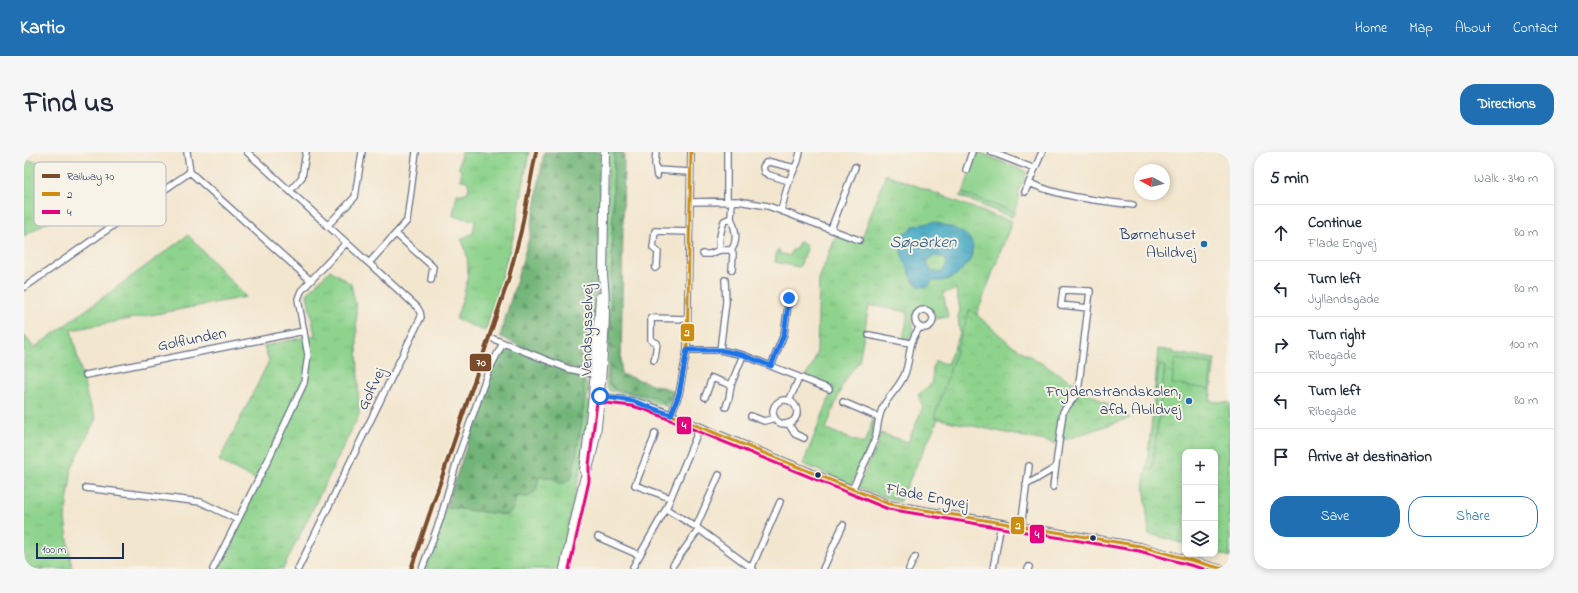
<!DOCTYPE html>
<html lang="en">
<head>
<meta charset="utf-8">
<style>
	:root { --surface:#fff; --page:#f6f6f7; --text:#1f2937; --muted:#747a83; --line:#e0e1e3; --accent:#1f6fb2 }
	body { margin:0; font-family:"Indie Flower",sans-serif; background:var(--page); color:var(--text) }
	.controls { position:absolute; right:12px; bottom:12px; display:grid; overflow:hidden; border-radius:8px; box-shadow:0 2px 6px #0003 }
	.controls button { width:36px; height:36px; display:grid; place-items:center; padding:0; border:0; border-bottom:1px solid var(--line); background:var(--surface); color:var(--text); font:20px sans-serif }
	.compass { position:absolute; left:1110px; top:12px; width:36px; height:36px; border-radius:50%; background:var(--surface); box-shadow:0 2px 6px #0003; rotate:278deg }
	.scale { position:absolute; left:12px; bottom:10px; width:88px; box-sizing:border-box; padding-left:4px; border:2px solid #1b2f5e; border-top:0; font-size:11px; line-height:14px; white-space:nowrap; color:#1b2f5e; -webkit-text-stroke:3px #f7f3e8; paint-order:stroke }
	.stop { position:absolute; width:12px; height:12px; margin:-9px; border:3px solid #1a73e8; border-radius:50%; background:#fff }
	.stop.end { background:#1a73e8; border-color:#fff; box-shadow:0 1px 4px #0008 }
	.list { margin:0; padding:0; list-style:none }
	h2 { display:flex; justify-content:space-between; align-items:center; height:52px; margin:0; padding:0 16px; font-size:17px }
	h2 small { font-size:13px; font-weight:400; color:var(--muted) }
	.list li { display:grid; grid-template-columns:26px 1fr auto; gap:12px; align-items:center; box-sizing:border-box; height:56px; padding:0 16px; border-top:1px solid var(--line) }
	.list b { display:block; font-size:15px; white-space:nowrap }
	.list p { margin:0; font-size:13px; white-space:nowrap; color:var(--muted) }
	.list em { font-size:13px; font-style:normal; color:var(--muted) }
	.actions { display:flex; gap:8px; padding:12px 16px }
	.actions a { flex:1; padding:9px 0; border:1px solid var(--accent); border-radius:16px; text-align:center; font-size:14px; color:var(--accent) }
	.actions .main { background:var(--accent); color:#fff }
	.icon { flex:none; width:22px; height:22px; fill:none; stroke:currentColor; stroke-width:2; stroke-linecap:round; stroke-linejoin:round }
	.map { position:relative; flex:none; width:1206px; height:417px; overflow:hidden; border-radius:16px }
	header { display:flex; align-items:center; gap:24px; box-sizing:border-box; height:56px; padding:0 20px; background:var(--accent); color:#fff }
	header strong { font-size:19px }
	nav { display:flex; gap:22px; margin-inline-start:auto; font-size:14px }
	.intro { display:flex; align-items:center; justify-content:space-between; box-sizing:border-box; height:96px; padding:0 24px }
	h1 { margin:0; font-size:28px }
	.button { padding:10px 18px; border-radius:16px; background:var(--accent); color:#fff; font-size:14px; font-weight:700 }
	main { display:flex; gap:24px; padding:0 24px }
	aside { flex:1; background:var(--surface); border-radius:16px; box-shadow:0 2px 6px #0003 }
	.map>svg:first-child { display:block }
</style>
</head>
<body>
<header>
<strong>Kartio</strong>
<nav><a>Home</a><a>Map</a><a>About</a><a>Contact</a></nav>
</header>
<div class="intro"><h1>Find us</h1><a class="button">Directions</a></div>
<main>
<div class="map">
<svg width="1206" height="417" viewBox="0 0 1206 417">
	<defs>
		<pattern id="grass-tufts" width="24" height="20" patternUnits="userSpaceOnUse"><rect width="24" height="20" fill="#8ed38d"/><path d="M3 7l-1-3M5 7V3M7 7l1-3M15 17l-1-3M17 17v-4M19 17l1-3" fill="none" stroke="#7ab57c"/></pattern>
		<pattern id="forest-firs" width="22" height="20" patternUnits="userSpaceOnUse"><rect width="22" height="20" fill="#72b578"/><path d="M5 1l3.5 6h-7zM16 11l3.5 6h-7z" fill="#5d9466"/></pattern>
		<pattern id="park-crowns" width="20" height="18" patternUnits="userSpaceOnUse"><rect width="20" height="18" fill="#8ed38d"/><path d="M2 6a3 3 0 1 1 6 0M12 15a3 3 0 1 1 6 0" fill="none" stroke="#7ab57c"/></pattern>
		<pattern id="water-ripples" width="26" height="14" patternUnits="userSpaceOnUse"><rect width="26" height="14" fill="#43a7c3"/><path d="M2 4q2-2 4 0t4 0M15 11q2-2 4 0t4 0" fill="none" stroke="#3788a2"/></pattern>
	</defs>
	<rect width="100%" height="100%" fill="#f7f3e8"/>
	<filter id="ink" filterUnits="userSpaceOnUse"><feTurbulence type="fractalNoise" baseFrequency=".025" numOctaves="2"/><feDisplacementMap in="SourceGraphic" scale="8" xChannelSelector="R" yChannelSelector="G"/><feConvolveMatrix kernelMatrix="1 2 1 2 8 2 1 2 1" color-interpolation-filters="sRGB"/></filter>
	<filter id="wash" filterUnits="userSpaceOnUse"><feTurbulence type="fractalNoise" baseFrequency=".012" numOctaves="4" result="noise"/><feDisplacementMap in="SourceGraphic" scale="16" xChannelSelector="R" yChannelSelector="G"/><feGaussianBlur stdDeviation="0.9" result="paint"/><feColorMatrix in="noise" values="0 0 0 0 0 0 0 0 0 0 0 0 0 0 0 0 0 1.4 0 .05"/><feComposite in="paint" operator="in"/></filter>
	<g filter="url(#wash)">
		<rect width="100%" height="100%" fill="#f3e6cf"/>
		<path fill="url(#grass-tufts)" stroke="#548176" d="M437,0H505L491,79L462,178H458L432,167C441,140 451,114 437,87L449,81L451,69L429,64L433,42H438L444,40L445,34L443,29L437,28V18L435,17Z
			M584,0H590L585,232L589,237L632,245L638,250H642L646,247L650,239L644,255L611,243L586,239L582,233L583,215L580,213Z
			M0,9L116,14L0,84Z
			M862,22L970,64L988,69L911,274L875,350L834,335L855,289L856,281L884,290L899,255L894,243L908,231L909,215L911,209L923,212L936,182L934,164L936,158L932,137L929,139L919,140L924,165L912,167C909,157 902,153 893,158L888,166C889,175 891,184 880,189L879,188L884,160L845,153L835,210L824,223L816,239L802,277L840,292L849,268L850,270V283L847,290L827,332L779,312L809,237L781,225L789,212L793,199L795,127L812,84L833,91L838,86Z
			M939,41L991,60L989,64L987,65L935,44Z
			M164,83L222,145L47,178L64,248L72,266L48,315L41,367L48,417H0V183L10,196Z
			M775,90L781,92L783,97L776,114L774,115L751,110L753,98H756L755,101L766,104L768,98L772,97Z
			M306,118L327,132L332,155L335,263L259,417H195L235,329L195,309L245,209L240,194L291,183L283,142Z
			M558,226C566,232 564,240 563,249L566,250L559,308L534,417H402L422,355L483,363L489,358L492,344L504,345L515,325L529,326L560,231Z"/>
		<path fill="url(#forest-firs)" stroke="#46726b" d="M520,0H577L574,137L569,217H551L541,214L485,189L476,184L506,83Z
			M590,0H600L597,222L650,239L646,247L642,250H638L632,245L589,237L585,232Z
			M482,194L558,226C565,247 552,301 548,325L541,331H534L529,326L515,325L512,339L504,345L492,344L489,358L483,363L422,355L467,222L478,196Z"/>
		<path fill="url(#park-crowns)" stroke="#548176" d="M946,157L985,191L1106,266L1031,291L910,266Z
			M1134,197L1149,199L1150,201L1191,207L1186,249L1206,251L1205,321H1206V405L1191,400V300H1161V392L1125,382L1120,330L1122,317L1128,318L1141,214L1135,213L1128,272Z"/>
		<path fill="#8ed38d" stroke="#548176" d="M957,1L1003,20L994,41L996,43L990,60L939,41L951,5L952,3Z
			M1151,207L1188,212L1185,237L1148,232Z
			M1135,213L1141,214L1128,318L1122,317Z"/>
		<path fill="url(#water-ripples)" stroke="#2f6b90" fill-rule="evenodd" d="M910,70C919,72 941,79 946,87C956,103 937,124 922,128C918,129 913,129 909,129L903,135C898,135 894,135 890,130C885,118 862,82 887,78L889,74ZM913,104L920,106L923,111L919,119L916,121L907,119L903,112V108L908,105Z"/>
	</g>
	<g filter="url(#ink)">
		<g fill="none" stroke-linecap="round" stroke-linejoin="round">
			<g stroke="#676f86" stroke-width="8">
				<path id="street" d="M163,0L166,20L286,128
					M223,0L393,155L396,160L397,165L274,417
					M632,0L631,12L633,24
					M967,0L1011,17
					M632,18L666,20
					M942,18L948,0
					M765,29L745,23L740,20L739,15L742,11L746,10L771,16
					M1005,31C1041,46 1071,48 1109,53
					M266,39L278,25L282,0
					M1001,40L1018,0
					M666,50L714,49L744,54L835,88
					M703,50V0
					M757,58L765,29L774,9L776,0
					M303,74L331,45L338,0
					M807,77L831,15
					M372,82L409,115L407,128
					M696,98H707C715,89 711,76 707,66
					M707,98L709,102L708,118
					M679,102H686L696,98C694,89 697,78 700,69L707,66L708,50
					M345,111L383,69L392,0
					M631,116L633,114L634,100L629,96L631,79L665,80
					M1,135L166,20
					M891 167a9 9 0 1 1 18 0a9 9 0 1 1-18 0Z
					M845,183L886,191
					M467,186L545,217L574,223
					M663,198H696L719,203L805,237
					M696,198L702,150L701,128
					M630,208L631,205L633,191L627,188V166L663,167
					M747,214L760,182L765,146H768
					M62,223L280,179
					M573,244L609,249L624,253L865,352L1116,394L1199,417
					M681,245L688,226L707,233
					M749 260a12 12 0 1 1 24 0a12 12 0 1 1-24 0Z
					M765,249L775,226
					M819,250L854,265
					M702,255L705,246L707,233L719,203
					M647,263L655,242L663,198L667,0
					M727,264L740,269L751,266
					M764,271L771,282L780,286
					M631,281L630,286L611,333L646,346
					M1002,333L1031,316
					M1029,335L1039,260L1054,240L1066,139L1039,138L1037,153L1064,156
					M62,336L177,350L214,368
					M828,338C835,322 844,306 850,290C854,279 853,268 858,257C863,245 874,237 880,224C888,205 882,193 896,175
					M642,357L672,375L729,417
					M672,375L695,323
					M997,375L1005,314
					M574,385L615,403
					M649,413L675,377
					M609,415L642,357L676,275
					M189,417L244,308L280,231L284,203L274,147L277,139L322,91
					M398,417L416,368L435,302L451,257L464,220L479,191
					M727,417L756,350
					M799,417L819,373
					M885,417L891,405
					M969,417L977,371
					M1004,417L1005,415"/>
			</g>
			<g stroke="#676f86" stroke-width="10">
				<path id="secondary" d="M560,319L569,244L576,145
					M540,417L560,328C574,293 575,253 578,216C580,185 583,154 579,124L581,0"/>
			</g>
			<use href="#street" stroke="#fff" stroke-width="5.5"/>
			<use href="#secondary" stroke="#fff" stroke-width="8"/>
			<g stroke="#f7f3e8" stroke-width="6">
				<path id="bus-1" d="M667,0L663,198L655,242L647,263L865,352L1116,394L1199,417"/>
			</g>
			<g stroke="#f7f3e8" stroke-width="6">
				<path id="bus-2" d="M545,417L565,329V313L573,250L608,254L622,258L864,357L1115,399L1180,417"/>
			</g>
			<use href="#bus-1" stroke="#cb8e13" stroke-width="3"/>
			<use href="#bus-2" stroke="#e5007d" stroke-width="3"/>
			<g stroke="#f7f3e8" stroke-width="7">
				<path id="rail-1" d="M387,417L484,129L497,79L512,0"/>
			</g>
			<use href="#rail-1" stroke="#7a4b2a" stroke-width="4"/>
		</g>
	</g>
	<g fill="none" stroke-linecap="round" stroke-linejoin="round" filter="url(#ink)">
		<path stroke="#1a73e8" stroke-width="5" d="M576,244L609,249L647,263L655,242L663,198H696L719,203L747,214L760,182L765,146"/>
	</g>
	<g fill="#1f6fb2" stroke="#f7f3e8" stroke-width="1.5">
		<circle cx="1180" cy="92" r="4"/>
		<circle cx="1165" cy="249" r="4"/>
	</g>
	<g fill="#1b2f5e" stroke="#f7f3e8" stroke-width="1.5">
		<circle cx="794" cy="323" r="3.5"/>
		<circle cx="1069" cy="386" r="3.5"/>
	</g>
	<g text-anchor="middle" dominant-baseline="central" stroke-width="4" stroke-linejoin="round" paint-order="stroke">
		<g font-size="16" fill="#1b2f5e" stroke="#f7f3e8" text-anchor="end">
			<text x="1172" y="83">Børnehuset<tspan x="1172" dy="18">Abildvej</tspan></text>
			<text x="1157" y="240">Frydenstrandskolen,<tspan x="1157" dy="18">afd. Abildvej</tspan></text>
		</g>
		<g font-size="16" fill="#1b2f5e" stroke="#f7f3e8">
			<text transform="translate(564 178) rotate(-89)">Vendsysselvej</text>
			<text transform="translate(168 188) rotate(-11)">Golflunden</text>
			<text transform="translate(348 237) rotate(-64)">Golfvej</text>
			<text transform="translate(903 345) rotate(11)">Flade Engvej</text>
		</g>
		<g font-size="17" font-style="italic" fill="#295981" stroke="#f7f3e8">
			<text x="899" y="90">Søparken</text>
		</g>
	</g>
	<rect x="10" y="10" width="132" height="64" rx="6" fill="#f7f3e8" stroke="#b5b8bf" stroke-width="1"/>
	<rect x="18" y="22" width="18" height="4" fill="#7a4b2a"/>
	<rect x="18" y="40" width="18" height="4" fill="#cb8e13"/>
	<rect x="18" y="58" width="18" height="4" fill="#e5007d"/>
	<g font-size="11" fill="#1b2f5e">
		<text x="43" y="28">Railway 70</text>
		<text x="43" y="46">2</text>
		<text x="43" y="64">4</text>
	</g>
	<g stroke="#f7f3e8" stroke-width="1.5">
		<rect x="656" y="171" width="15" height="19" rx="4" fill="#cb8e13"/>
		<rect x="445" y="201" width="23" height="19" rx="4" fill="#7a4b2a"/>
		<rect x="652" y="264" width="16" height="19" rx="4" fill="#e5007d"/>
		<rect x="986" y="364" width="15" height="19" rx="4" fill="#cb8e13"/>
		<rect x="1005" y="372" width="16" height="20" rx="4" fill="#e5007d"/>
	</g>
	<g font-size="11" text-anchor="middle" font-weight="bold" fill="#fff">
		<text x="663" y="184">2</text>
		<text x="457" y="214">70</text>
		<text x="660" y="277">4</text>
		<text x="994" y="377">2</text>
		<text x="1013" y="386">4</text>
	</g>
</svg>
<div class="controls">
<button>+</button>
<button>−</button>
<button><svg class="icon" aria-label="layers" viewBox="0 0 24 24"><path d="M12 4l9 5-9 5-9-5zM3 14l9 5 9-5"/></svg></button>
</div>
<svg class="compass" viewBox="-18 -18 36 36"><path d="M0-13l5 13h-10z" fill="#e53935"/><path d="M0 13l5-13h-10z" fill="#747a83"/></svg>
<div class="scale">100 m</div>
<div class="stop" style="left:576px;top:244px"></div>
<div class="stop end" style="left:765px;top:146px"></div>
</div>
<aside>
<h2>5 min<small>Walk · 340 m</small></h2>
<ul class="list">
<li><svg class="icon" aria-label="ahead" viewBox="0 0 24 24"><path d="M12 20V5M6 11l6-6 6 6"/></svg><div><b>Continue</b><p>Flade Engvej</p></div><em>80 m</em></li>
<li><svg class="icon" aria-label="left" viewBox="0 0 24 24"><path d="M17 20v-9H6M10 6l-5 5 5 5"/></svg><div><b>Turn left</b><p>Jyllandsgade</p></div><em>80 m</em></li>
<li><svg class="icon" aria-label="right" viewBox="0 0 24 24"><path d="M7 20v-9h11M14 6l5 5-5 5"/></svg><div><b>Turn right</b><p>Ribegade</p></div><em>100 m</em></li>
<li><svg class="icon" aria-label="left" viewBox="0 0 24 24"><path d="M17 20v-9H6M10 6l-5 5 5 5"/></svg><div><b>Turn left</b><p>Ribegade</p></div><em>80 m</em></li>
<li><svg class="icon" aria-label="arrive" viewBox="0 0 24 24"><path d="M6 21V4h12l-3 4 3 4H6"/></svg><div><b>Arrive at destination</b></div></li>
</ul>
<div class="actions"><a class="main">Save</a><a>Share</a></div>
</aside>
</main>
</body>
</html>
